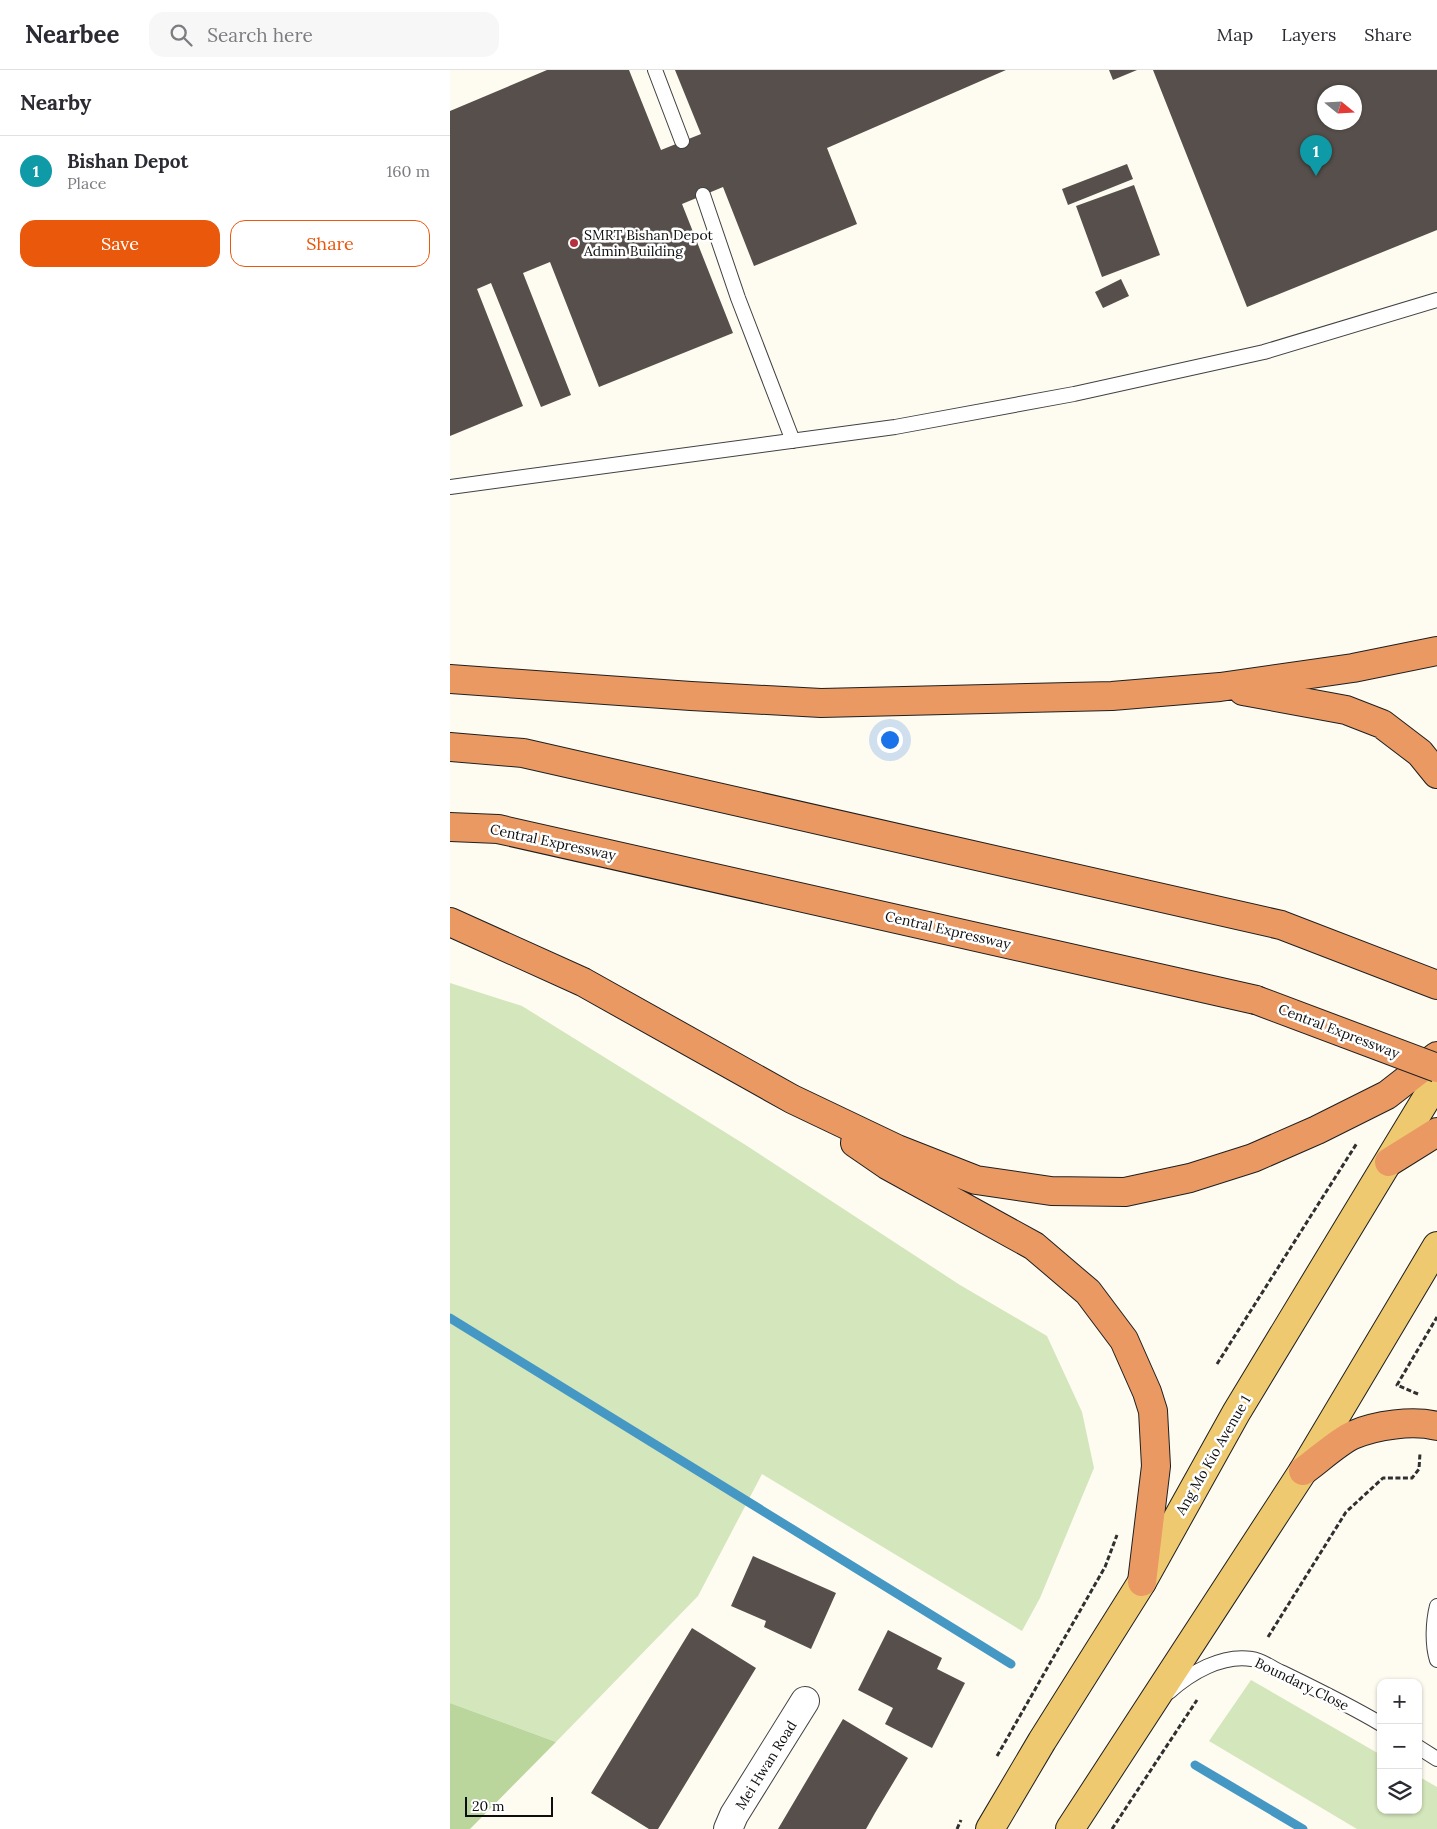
<!DOCTYPE html>
<html lang="en">
<head>
<meta charset="utf-8">
<style>
	:root { --surface:#fff; --page:#f7f7f7; --text:#2b2b33; --muted:#7c7c81; --line:#e1e1e2; --accent:#ea580c }
	body { margin:0; font-family:Lora,serif; background:var(--page); color:var(--text) }
	.controls { position:absolute; right:15px; bottom:15px; display:grid; overflow:hidden; border-radius:10px; box-shadow:0 1px 4px #0004 }
	.controls button { width:45px; height:45px; display:grid; place-items:center; padding:0; border:0; border-bottom:1px solid var(--line); background:var(--surface); color:var(--text); font:25px sans-serif }
	.compass { position:absolute; left:867px; top:15px; width:45px; height:45px; border-radius:50%; background:var(--surface); box-shadow:0 1px 4px #0004; rotate:108deg }
	.scale { position:absolute; left:15px; bottom:12px; width:88px; box-sizing:border-box; padding-left:5px; border:2px solid #0e0e0e; border-top:0; font-size:14px; line-height:18px; white-space:nowrap; color:#0e0e0e; -webkit-text-stroke:4px #fff; paint-order:stroke }
	.you { position:absolute; left:439px; top:669px; width:18px; height:18px; margin:-12px; border:4px solid #fff; border-radius:50%; background:#1a73e8; box-shadow:0 0 0 8px #1a73e833 }
	.badge { display:grid; place-items:center; width:32px; height:32px; border-radius:50%; background:var(--accent); color:#fff; font-size:16px; font-weight:700 }
	.pin { position:absolute; translate:-50% -41px; filter:drop-shadow(0 1px 2px #0008) }
	.pin::after { content:''; position:absolute; top:26px; width:18px; height:15px; background:inherit; clip-path:polygon(0 0,100% 0,50% 100%) }
	.list { margin:0; padding:0; list-style:none }
	h2 { display:flex; justify-content:space-between; align-items:center; height:65px; margin:0; padding:0 20px; font-size:21px }
	h2 small { font-size:16px; font-weight:400; color:var(--muted) }
	.list li { display:grid; grid-template-columns:32px 1fr auto; gap:15px; align-items:center; box-sizing:border-box; height:70px; padding:0 20px; border-top:1px solid var(--line) }
	.list b { display:block; font-size:19px; white-space:nowrap }
	.list p { margin:0; font-size:16px; white-space:nowrap; color:var(--muted) }
	.list em { font-size:16px; font-style:normal; color:var(--muted) }
	.actions { display:flex; gap:10px; padding:15px 20px }
	.actions a { flex:1; padding:11px 0; border:1px solid var(--accent); border-radius:15px; text-align:center; font-size:18px; color:var(--accent) }
	.actions .main { background:var(--accent); color:#fff }
	.icon { flex:none; width:28px; height:28px; fill:none; stroke:currentColor; stroke-width:2; stroke-linecap:round; stroke-linejoin:round }
	.map { position:relative; flex:none; width:987px; height:1759px; overflow:hidden }
	header { display:flex; align-items:center; gap:30px; box-sizing:border-box; height:70px; padding:0 25px; background:var(--surface); border-bottom:1px solid var(--line) }
	header strong { font-size:24px }
	nav { display:flex; gap:28px; margin-inline-start:auto; font-size:18px }
	.search { width:350px; height:45px; background:var(--page); display:flex; align-items:center; gap:12px; box-sizing:border-box; padding:0 18px; border-radius:15px; color:var(--muted); font-size:19px }
	main { display:flex }
	aside { flex:1; background:var(--surface) }
	.map>svg:first-child { display:block }
</style>
</head>
<body>
<header>
<strong>Nearbee</strong>
<div class="search"><svg class="icon" aria-label="search" viewBox="0 0 24 24"><circle cx="10" cy="10" r="6"/><path d="M15 15l6 6"/></svg>Search here</div>
<nav><a>Map</a><a>Layers</a><a>Share</a></nav>
</header>
<main>
<aside>
<h2>Nearby<small></small></h2>
<ul class="list">
<li><span class="badge" style="background:#0f9aa8">1</span><div><b>Bishan Depot</b><p>Place</p></div><em>160 m</em></li>
</ul>
<div class="actions"><a class="main">Save</a><a>Share</a></div>
</aside>
<div class="map">
<svg width="987" height="1759" viewBox="0 0 987 1759">
	<rect width="100%" height="100%" fill="#fefbf1"/>
	<path fill="#d4e6bc" d="M0,913L72,936L294,1074L510,1215L597,1266L632,1342L644,1398L590,1528L572,1561L312,1404L248,1526L106,1672L0,1633Z
		M801,1610L931,1685V1740H968V1706L987,1717V1759H907L759,1671Z"/>
	<path fill="#bad69c" d="M0,1633L106,1672L20,1759H0Z"/>
	<g fill="none" stroke-linecap="round" stroke-linejoin="round">
		<path stroke="#4598c4" stroke-width="9" d="M0,1248L561,1594
			M745,1695L853,1759"/>
	</g>
	<path fill="#564f4b" fill-rule="evenodd" d="M97,0H179L211,80L251,64L225,0H556L377,78L407,154L304,196L273,117L232,134L283,263L149,317L100,192L73,203L121,325L91,337L41,213L27,219L73,336L0,366V41Z
		M659,0H687L663,10Z
		M703,0H987V160L797,237ZM874,22H904V52H874Z
		M677,94L683,109L618,135L612,119Z
		M684,115L710,185L652,207L626,136Z
		M671,209L679,226L653,238L645,222Z
		M303,1486L386,1523L361,1579L314,1557L316,1551L281,1536Z
		M242,1558L306,1598L208,1759H199L141,1723Z
		M438,1560L492,1588L487,1599L515,1613L482,1678L435,1654L443,1638L408,1620Z
		M393,1649L458,1688L425,1743L416,1759H328Z"/>
	<g fill="none" stroke-linecap="round" stroke-linejoin="round">
		<g stroke="#414141" stroke-width="16">
			<path id="lane" d="M205,0L232,71
				M253,125L288,228L343,371
				M0,417L445,357L624,324L814,282L987,230
				M987,1536C983,1552 982,1574 987,1590
				M719,1622C740,1603 772,1584 802,1589C812,1590 823,1599 833,1603C866,1619 899,1635 931,1654
				M968,1677L987,1689"/>
		</g>
		<g stroke="#414141" stroke-width="30">
			<path id="street" d="M278,1759L284,1745L355,1631"/>
		</g>
		<g stroke="#1f1f1f" stroke-width="30">
			<path id="primary" d="M540,1759L592,1671L692,1512L786,1343L987,1011
				M620,1759L853,1401L987,1176"/>
		</g>
		<g stroke="#1f1f1f" stroke-width="30">
			<path id="highway" d="M0,609L241,626L371,633L662,626L770,617L903,598L987,581
				M793,621L896,640L932,654L970,683L987,704
				M0,677L73,683L831,855L987,915
				M0,757L48,759L806,930
				M0,852L133,912L342,1029L447,1079L526,1110L601,1121L675,1122L740,1108L803,1088L867,1060L937,1025L987,986
				M405,1073L437,1095L584,1176L638,1222L674,1270L697,1322L703,1341L706,1396L692,1512
				M939,1092L987,1062
				M853,1401C866,1392 889,1371 903,1365C926,1355 963,1350 987,1356"/>
		</g>
		<path stroke="#303030" stroke-width="3" stroke-dasharray="5 2.5" stroke-linecap="butt" d="M767,1294L907,1073
			M968,1324L947,1315L987,1247
			M818,1567L896,1442L933,1408H962L969,1399L970,1383
			M547,1686L655,1497L667,1465
			M507,1759L511,1750
			M662,1759L747,1630"/>
		<use href="#lane" stroke="#fff" stroke-width="14"/>
		<use href="#street" stroke="#fff" stroke-width="28"/>
		<use href="#primary" stroke="#efc970" stroke-width="28"/>
		<use href="#highway" stroke="#ea9962" stroke-width="28"/>
		<g stroke="#1f1f1f" stroke-width="30" stroke-linecap="butt">
			<path id="highway-bridge" d="M806,930L987,998"/>
		</g>
		<use href="#highway-bridge" stroke="#ea9962" stroke-width="28"/>
	</g>
	<circle fill="#b52f3d" stroke="#fff" stroke-width="2" cx="124" cy="173" r="5"/>
	<g text-anchor="middle" dominant-baseline="central" stroke-width="5" stroke-linejoin="round" paint-order="stroke">
		<g font-size="14" fill="#0e0e0e" stroke="#fff" text-anchor="start">
			<text x="134" y="165">SMRT Bishan Depot<tspan x="134" dy="16">Admin Building</tspan></text>
		</g>
		<g font-size="14" fill="#0e0e0e" stroke="#fff">
			<text transform="translate(103 772) rotate(12)">Central Expressway</text>
			<text transform="translate(498 860) rotate(13)">Central Expressway</text>
			<text transform="translate(889 961) rotate(21)">Central Expressway</text>
			<text transform="translate(763 1385) rotate(-60)">Ang Mo Kio Avenue 1</text>
			<text transform="translate(852 1614) rotate(26)">Boundary Close</text>
			<text transform="translate(316 1695) rotate(-58)">Mei Hwan Road</text>
		</g>
	</g>
</svg>
<div class="controls">
<button>+</button>
<button>−</button>
<button><svg class="icon" aria-label="layers" viewBox="0 0 24 24"><path d="M12 4l9 5-9 5-9-5zM3 14l9 5 9-5"/></svg></button>
</div>
<svg class="compass" viewBox="-18 -18 36 36"><path d="M0-13l5 13h-10z" fill="#e53935"/><path d="M0 13l5-13h-10z" fill="#7c7c81"/></svg>
<div class="scale">20 m</div>
<div class="you"></div>
<div class="pin badge" style="left:866px;top:106px;background:#0f9aa8">1</div>
</div>
</main>
</body>
</html>
